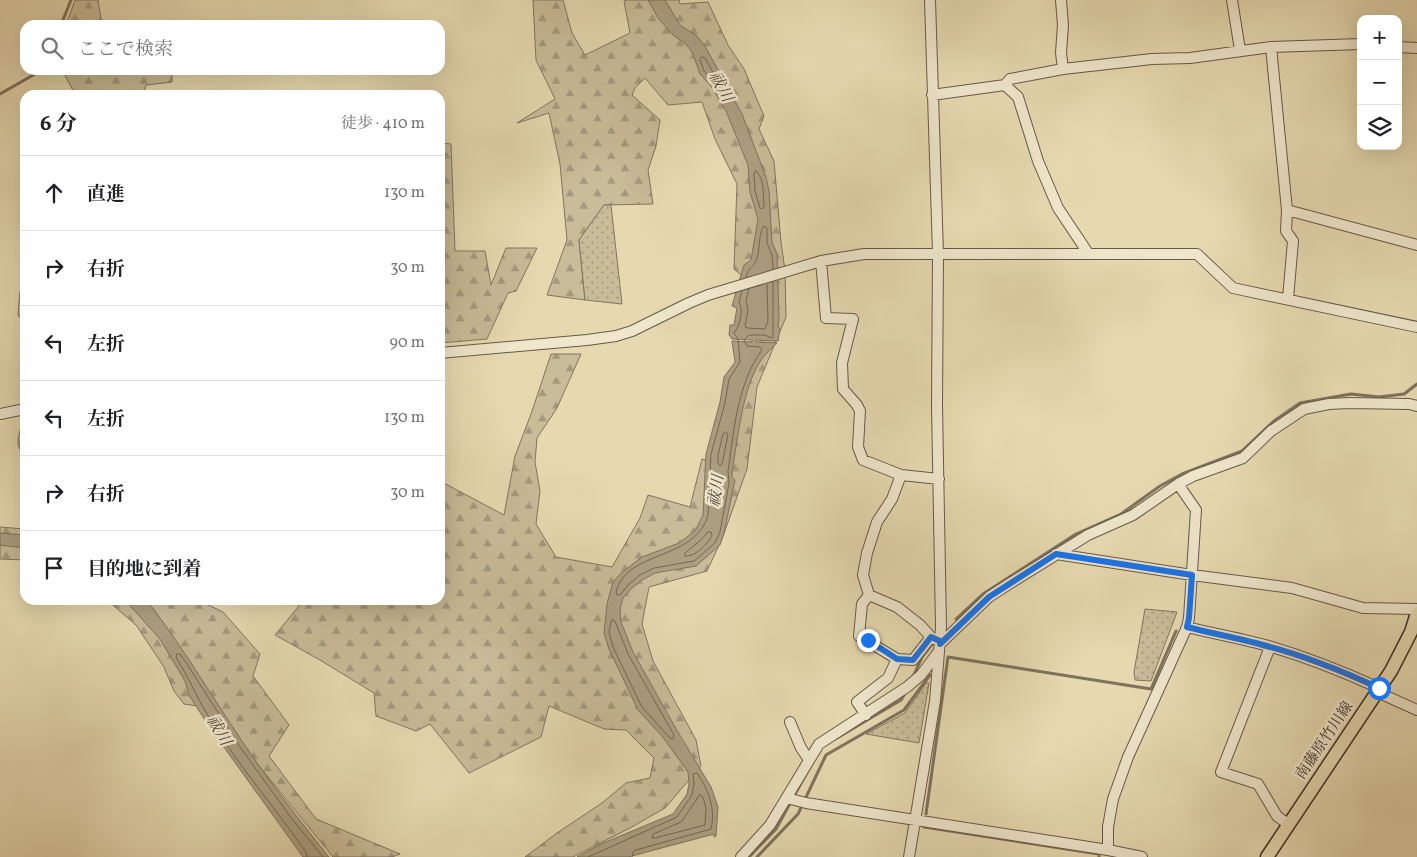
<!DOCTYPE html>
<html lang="ja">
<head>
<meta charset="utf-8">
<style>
	:root { --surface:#fff; --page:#f2f2f2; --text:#202124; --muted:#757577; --line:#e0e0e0 }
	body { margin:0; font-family:Vollkorn,"Noto Serif JP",serif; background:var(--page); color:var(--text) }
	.controls { position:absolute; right:15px; top:15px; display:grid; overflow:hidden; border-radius:10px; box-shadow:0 5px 20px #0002 }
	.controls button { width:45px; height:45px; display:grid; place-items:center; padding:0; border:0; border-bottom:1px solid var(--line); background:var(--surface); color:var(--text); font:25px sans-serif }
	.stop { position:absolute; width:15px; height:15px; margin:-11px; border:4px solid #1a73e8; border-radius:50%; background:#fff }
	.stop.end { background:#1a73e8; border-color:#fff; box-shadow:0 1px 5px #0008 }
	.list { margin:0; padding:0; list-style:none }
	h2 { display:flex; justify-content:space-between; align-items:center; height:65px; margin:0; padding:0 20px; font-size:21px }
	h2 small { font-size:16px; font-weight:400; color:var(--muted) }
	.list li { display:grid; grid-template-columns:32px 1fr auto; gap:15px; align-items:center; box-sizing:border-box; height:75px; padding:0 20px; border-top:1px solid var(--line) }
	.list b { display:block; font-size:19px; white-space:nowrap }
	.list em { font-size:16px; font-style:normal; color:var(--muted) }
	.icon { flex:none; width:28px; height:28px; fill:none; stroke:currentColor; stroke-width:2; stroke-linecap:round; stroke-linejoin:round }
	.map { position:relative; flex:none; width:1417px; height:857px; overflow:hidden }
	.search { position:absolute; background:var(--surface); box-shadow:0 5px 20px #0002; left:20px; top:20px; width:425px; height:55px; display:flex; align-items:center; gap:12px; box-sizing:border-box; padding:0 18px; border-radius:15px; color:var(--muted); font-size:19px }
	.panel { position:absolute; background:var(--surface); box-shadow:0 5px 20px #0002; left:20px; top:90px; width:425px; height:515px; border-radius:15px }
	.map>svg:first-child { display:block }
</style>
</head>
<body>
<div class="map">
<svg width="1417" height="857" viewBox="0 0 1417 857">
	<defs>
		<pattern id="forest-firs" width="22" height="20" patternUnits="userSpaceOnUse" patternTransform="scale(1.25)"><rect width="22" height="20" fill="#c9bc99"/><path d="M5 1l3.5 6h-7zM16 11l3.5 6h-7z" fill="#a4997d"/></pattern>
		<pattern id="park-dots" width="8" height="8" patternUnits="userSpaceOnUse" patternTransform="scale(1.25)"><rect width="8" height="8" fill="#c9bc99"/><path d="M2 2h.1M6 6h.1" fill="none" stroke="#a4997d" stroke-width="1.8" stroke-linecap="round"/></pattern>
	</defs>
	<rect width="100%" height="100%" fill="#e6d9b0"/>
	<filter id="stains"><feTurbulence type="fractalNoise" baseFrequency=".004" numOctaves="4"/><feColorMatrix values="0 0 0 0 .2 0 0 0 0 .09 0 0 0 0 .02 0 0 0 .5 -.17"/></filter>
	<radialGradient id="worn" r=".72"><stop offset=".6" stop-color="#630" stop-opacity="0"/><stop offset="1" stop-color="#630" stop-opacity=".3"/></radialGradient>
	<path fill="url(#forest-firs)" stroke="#827560" d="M75,0H98L102,25H66Z
		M533,0H563L572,33L585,55L630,33L624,1L627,0H679L680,4L708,2L728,45L744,69L764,116L759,129L774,161L781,242L785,270L786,317L757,387L747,469L722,539L707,571L649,587L642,624L653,661L696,740L701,766L665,808L630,828L573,857H525L557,833L602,803L626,783L650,778L654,758L626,730L604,729L549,706L541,737L469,773L430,724L416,731L376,716L374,693L320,660L275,635L304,600H440V481L504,515L515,456L531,414L551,354H581L557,408L537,438L535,462L540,491L536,524L556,557L612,567L640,518L648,495L690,507L702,459L731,465L752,353L774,321L768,298L734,269L737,184L715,139L702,102L668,105L645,78L635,88L632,95L660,120L656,146L648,170L653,204L604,205L579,240L585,300L547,295L567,240L560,164L549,113L517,123L555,99L536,60Z
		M62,70H172V82L146,85L143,95H73L74,92Z
		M440,143L451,144L455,251H485L491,285L506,248H537L516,291L508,293L487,339L440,343Z
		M25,284V324L18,315L20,291Z
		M25,415V454C11,447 22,427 25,415Z
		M0,527L25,529V560L0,559Z
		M107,600H198L223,612L260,654L253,676L289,725L269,756L316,819L400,854L392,857H333L212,708L184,704L174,691L164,667L136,625Z"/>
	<path fill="url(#park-dots)" stroke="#827560" d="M604,205H611L622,304L585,300L579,240Z
		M1145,609L1177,612L1151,681L1135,680L1134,672Z
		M926,683H929L919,743L866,734L905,713Z"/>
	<path fill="#ac9f81" stroke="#7f725d" d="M648,0H665L680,25L697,36L705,46L742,114L766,177L769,191L772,242L777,254L779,318L778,326L780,329L778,341L756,340V342L777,343C772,348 765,354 761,360C742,389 738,438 732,472V477L735,480L724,533L720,545L696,566L655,573L642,580L632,588L623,598L620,609L621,622L633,652L675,727L711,787L718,807L716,836L714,837V834L628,857H577L601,844L673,814L687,794L689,784L688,772L662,736L638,710L609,649L604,633L607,604L613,582L620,574L642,557L679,543L695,531L703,515L706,454L720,402L724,377L735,362L732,341L752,342V340L732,339L729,335L730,325H734L737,308L732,306L744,265L751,260L758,219L750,192L748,165L726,111L711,86L700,74L693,54L686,44L673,35L658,18Z
		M0,533L25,535V548L0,545Z
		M125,600H145L152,607C185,651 213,698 244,744C270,783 300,820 329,857H303L208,725L189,695L185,681L160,639Z"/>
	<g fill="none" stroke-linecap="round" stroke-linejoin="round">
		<path stroke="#746654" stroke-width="1" d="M702,57L705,58L715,76L714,80L711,79L704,71L700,60Z
			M756,171C765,179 763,196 764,207L762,209L760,208L755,191L754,174Z
			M746,277C749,267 751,270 755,263C761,254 757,236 764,226L767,228V243L772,255L773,269
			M749,289L746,301L748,309L745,327L748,328L765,329L768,321L767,284
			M742,291L739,302C744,312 740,324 734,333L738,339L740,362L729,379L725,403L711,454L708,516C694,561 626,550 616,592L617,595H620L629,584L640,575L654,568L694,561L715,543L720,532L729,483L728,471C734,431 737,384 762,350L760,347L747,346L744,340L749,335H765L771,338L773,337V282
			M726,432L728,435L722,464L720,466L718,464V455L723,434Z
			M708,532H711L712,535C708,544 695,557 685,556V553L702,539Z
			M612,620L615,621L628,654L674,735L673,739L670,738L642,707L635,693L613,647L609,632Z
			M700,795L703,797L706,809L705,825L655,838H652L653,834L681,822Z
			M307,857L306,852C276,809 239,766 211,721C198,700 189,678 176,657L177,654H180L187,664L240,747L292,819L323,857
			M588,857L677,817L692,795L694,784L693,774L697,773C708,789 716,809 711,829L636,850L633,852L632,857"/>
		<path stroke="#7f725d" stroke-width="3" d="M61,25L71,0
			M0,94L42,70
			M956,619L983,594L1076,534L1121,514L1160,486L1182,474L1242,451L1274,421L1300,403L1351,394L1379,397L1404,394L1417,384
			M913,677L922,657L932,644
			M837,738L901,700L906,692
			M926,814L948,657L1151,689L1176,631
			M924,827L1099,854V857
			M749,857L776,829L810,767
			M757,857L798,814L826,755L904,710L930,675"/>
		<g stroke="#665948" stroke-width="12">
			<path id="minor" d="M1061,0L1063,25L1061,53L1063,69L1152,59L1190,58L1271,47L1361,44
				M1232,0L1240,50
				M1271,47L1287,210L1417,245
				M1398,47L1417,48
				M1005,85L1010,79L1063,69
				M932,95L1005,85L1018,97L1038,161L1058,208L1088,253
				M1287,210L1286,231L1293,241L1288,299
				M821,261L826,318L853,319L842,363L843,389L857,405L860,411L858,447L863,460L901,475L939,479
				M440,353L587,340L616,336L632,331L689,303L708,295L821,261L864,254H1197L1233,288L1417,327
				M0,414L25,409
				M901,475L892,499L877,522L867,553L863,575L869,595L897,607L920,625L931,637L940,641
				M1056,554L1192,575L1292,588L1363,608L1417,609
				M869,595L862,604L859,636L897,659L913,660L931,637
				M1187,627C1215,634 1244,639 1272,647C1309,658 1344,672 1379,688
				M940,644L989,597L1009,584L1088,535L1133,515L1178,484L1193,476L1243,458L1271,431L1304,409L1329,404L1350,403L1409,404L1417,406
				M1270,647L1221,772L1258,784L1277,816L1289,825
				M1377,692L1417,710
				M866,715L857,702L888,678L897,659
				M790,722L801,748L809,760
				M787,798L806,803L1108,850L1142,857
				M1108,850V827L1113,799L1128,757L1187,627L1189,618L1196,510L1178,484
				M741,857L770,825L819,744L907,687L921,675L939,651
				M909,857L935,701L941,627L937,406L938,254L930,0"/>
		</g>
		<g stroke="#3b2e26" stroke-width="15">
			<path id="major" d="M1267,857L1391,671L1411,632L1417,613"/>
		</g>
		<use href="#minor" stroke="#efe6cc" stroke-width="10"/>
		<use href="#major" stroke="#e6d9b0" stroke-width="12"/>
	</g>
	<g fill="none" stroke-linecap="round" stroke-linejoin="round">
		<path stroke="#1a73e8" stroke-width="6" d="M868,640L897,659L913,660L931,637L940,641V644L989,597L1056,554L1192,575L1189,618L1187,627C1214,634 1243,639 1270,647C1308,657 1344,672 1379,688"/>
	</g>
	<g text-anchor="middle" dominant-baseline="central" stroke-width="5" stroke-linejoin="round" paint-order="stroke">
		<g font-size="15" fill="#3b2e26" stroke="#efe6cc">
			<text transform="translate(1325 741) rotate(-56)">南藤原竹川線</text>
		</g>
		<g font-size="16" font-style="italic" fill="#574a3d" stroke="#efe6cc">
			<text transform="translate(720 87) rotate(61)">祓川</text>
			<text transform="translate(717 491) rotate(-82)">祓川</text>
			<text transform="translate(218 731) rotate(59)">祓川</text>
		</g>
	</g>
	<rect width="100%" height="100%" filter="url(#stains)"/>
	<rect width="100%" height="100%" fill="url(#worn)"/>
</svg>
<div class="controls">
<button>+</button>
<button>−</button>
<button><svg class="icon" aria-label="layers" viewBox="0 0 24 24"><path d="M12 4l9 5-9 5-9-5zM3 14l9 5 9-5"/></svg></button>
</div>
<div class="stop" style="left:1379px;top:688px"></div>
<div class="stop end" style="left:868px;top:640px"></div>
<div class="search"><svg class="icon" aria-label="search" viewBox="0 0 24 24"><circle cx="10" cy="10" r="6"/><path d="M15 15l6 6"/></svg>ここで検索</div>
<section class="panel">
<h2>6 分<small>徒歩 · 410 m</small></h2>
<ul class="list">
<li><svg class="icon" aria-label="ahead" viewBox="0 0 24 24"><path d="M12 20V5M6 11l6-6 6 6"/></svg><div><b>直進</b></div><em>130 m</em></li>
<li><svg class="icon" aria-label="right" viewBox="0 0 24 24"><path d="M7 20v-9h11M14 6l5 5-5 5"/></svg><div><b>右折</b></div><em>30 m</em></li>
<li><svg class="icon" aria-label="left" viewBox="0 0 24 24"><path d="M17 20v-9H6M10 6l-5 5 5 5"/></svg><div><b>左折</b></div><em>90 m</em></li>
<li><svg class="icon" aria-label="left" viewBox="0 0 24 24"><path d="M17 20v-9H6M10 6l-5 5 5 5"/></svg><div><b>左折</b></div><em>130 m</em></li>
<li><svg class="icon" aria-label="right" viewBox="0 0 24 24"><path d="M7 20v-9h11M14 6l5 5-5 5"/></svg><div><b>右折</b></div><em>30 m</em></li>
<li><svg class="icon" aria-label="arrive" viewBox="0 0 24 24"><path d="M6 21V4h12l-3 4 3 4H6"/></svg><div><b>目的地に到着</b></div></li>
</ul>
</section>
</div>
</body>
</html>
